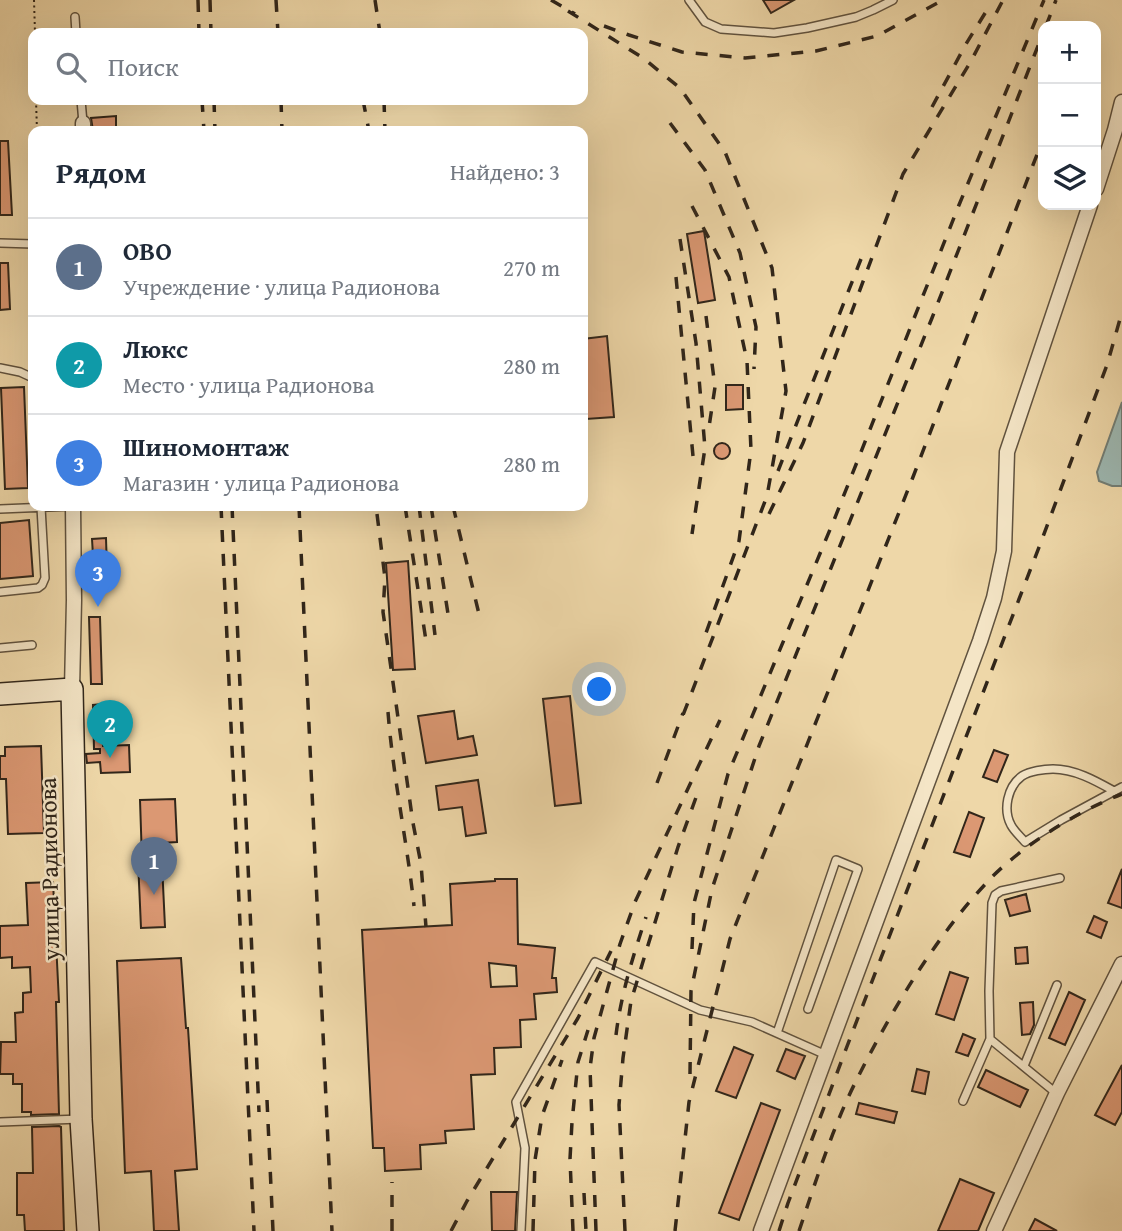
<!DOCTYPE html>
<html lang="ru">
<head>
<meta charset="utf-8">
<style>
	:root { --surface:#fff; --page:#f2f2f3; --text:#1f2937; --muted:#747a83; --line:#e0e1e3; --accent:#2563eb }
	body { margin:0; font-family:"Gentium Book Plus",serif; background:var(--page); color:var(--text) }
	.controls { position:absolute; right:21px; top:21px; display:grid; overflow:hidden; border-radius:14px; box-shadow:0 7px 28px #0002 }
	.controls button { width:63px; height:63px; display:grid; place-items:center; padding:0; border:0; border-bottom:2px solid var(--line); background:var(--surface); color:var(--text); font:35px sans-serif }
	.you { position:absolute; left:600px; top:690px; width:24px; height:24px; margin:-18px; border:5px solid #fff; border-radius:50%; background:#1a73e8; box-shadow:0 0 0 10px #1a73e833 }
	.badge { display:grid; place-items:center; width:46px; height:46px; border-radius:50%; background:var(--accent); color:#fff; font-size:23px; font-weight:700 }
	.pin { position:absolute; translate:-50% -58px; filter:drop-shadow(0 2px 4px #0008) }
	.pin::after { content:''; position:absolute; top:37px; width:24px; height:21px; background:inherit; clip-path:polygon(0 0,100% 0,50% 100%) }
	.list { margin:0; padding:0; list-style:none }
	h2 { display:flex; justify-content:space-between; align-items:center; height:91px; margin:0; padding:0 28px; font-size:30px }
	h2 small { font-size:23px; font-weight:400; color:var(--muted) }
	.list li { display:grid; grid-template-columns:46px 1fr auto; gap:21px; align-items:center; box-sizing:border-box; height:98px; padding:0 28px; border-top:2px solid var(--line) }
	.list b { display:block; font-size:26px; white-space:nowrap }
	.list p { margin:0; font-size:23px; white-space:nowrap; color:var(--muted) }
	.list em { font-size:23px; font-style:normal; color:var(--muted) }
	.icon { flex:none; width:38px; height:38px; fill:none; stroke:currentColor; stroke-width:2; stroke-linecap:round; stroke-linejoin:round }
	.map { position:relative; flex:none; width:1122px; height:1231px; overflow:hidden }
	.search { position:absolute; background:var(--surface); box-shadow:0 7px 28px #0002; left:28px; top:28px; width:560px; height:77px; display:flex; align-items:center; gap:18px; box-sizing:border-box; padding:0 24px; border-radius:14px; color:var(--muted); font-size:26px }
	.panel { position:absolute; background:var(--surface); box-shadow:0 7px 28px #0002; left:28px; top:126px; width:560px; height:385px; border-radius:14px }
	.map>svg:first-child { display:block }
</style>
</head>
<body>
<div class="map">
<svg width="1122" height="1231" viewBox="0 0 1122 1231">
	<rect width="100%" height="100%" fill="#eed7a8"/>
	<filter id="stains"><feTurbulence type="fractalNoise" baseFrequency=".00286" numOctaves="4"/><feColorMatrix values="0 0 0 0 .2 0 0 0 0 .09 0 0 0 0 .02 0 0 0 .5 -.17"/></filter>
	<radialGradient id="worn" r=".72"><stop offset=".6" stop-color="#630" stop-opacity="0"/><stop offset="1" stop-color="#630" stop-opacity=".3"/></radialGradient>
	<path fill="#9cb7b1" stroke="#717d75" stroke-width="2" d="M1122,402V486H1112L1099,481L1097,472Z"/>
	<path fill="#db9873" stroke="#31261a" stroke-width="2" fill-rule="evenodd" d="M763,0H794L771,13Z
		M116,116V131H93L91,118Z
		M0,141H8L12,215H0Z
		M704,231L715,300L698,303L687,234Z
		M0,263H8L10,309L0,310Z
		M607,336L614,417L586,419L583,381V339Z
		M726,385H743V409L726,410Z
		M24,387L28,488L5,489L1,388Z
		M714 451a8 8 0 1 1 16 0a8 8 0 1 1-16 0Z
		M29,520L33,576L0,579V523Z
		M106,538L107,571L94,572L92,539Z
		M408,561L415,669L393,670L386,563Z
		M89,617H100L102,684H91Z
		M570,696L581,803L555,806L543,699Z
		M102,704L103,746L129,745L130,772L101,773L100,762L87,763L86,754L100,753V749H94L93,705Z
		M454,711L458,739L473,736L477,755L426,763L418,716Z
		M41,746L44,833L8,834L6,779H0V756H5V747Z
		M994,750L1008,755L997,782L983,777Z
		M478,780L486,833L466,836L462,807L439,810L436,786Z
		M175,799L177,842L161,843L165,927L141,928L138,860H142L140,800Z
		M969,812L984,818L970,857L954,852Z
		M1122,869V908L1108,903Z
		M495,879H517L518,944L555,948L552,978H556L557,992L534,994L536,1019L520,1020L521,1047L494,1048L495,1074L471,1075L474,1129L445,1131L446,1143L420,1145L421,1169L385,1171L384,1148H373L362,930L452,925L450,884L495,881ZM489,963L516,966L517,986L491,987Z
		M53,882L59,1002H56L59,1114L31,1115V1112H22V1084H13V1074H0L1,1042H16L15,1013L23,1012V993L31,992L30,967L12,968V957L0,958V926L28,925L26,883Z
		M1026,894L1030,911L1010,916L1005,900Z
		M1094,916L1107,922L1101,938L1087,932Z
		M1027,947L1028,963L1016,964L1015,948Z
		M181,958L186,1028H188L197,1169L175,1171L179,1231H154L151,1171L125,1173L117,961Z
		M950,972L968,978L954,1020L936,1014Z
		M1069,992L1085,1000L1065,1045L1049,1038Z
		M1033,1002L1034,1025L1030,1034L1022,1035L1020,1003Z
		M963,1034L975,1039L968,1056L956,1052Z
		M734,1047L753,1055L736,1098L716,1091Z
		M786,1049L805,1056L795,1079L777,1071Z
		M1122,1065V1112L1115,1125L1095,1115Z
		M917,1069L929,1072L925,1094L912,1091Z
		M986,1070L1028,1090L1020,1107L978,1087Z
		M761,1103L780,1110L739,1220L719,1213Z
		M859,1103L897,1112L894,1123L856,1114Z
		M59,1126L61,1127L64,1231H25L24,1215H17V1173H33L32,1127Z
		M960,1179L994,1193L978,1231H938Z
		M491,1192H517L515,1231H492Z
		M1035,1219L1057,1231H1029Z"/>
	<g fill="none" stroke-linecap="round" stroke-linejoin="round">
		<g stroke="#60523e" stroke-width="10">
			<path id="lane" d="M689,0L705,22L721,29L774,33L807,28L856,17L873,10L893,0
				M75,17L76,33
				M81,100L83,123
				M0,243L33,244
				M0,368L20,372L33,378
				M0,509L73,506
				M0,592L38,588L42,585L45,578L41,507
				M0,648L32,645
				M1114,791C1096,781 1075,769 1053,769C1044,769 1030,771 1022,776C1007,787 1003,810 1011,825C1014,831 1021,837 1025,842L1061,820L1122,787
				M777,1033L836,860L858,869L808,1009
				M1024,1066L1057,985
				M1056,1093L990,1039L989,991L992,903L995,895L1001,891L1060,878
				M963,1101L990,1039
				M0,1122L80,1119
				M521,1231L525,1148L516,1102L595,962L700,1010L752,1022L826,1055"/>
		</g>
		<g stroke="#60523e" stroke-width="17">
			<path id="street" d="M83,131V123
				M1096,189L1115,130L1122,102
				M72,689L74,600L73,506
				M761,1231L980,641L994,598L1004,551L1007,452L1090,205
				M994,1231L1057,1093L1122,964"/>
		</g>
		<g stroke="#31261a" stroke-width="24">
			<path id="secondary" d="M0,694L72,689L81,1119L88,1231"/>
		</g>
		<path stroke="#31261a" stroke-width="2" stroke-dasharray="2 3.5" stroke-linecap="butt" d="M34,0L35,33
			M36,100L37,131"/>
		<use href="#lane" stroke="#f4e5c6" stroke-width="7"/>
		<use href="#street" stroke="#f4e5c6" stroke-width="14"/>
		<use href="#secondary" stroke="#f4e5c6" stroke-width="21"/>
		<path stroke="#31261a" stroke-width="3.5" stroke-dasharray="12 12" stroke-linecap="butt" d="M198,0L199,33
			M210,0L211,33
			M276,0L278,33
			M375,0L380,33
			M551,0L575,14
			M568,11L643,58L680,88L725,152L772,268L786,391L767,496L680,723
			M604,26L629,35L682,52L745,58L816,51L877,36L943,0
			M1046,26L1056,0
			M202,100L204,131
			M214,100L215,131
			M281,100L282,131
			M363,100L369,131
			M384,100L385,131
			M932,107L966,44L987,10
			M670,123L705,170L740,253L756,327L754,369
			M692,206L729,277L747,361L751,450L739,541L706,633
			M680,239L696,343L705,448L692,534
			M676,277L693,456
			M706,316L715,387L709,427
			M778,471L861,259
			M221,506L254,1231
			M232,506L259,1112
			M299,506L332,1231
			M405,506L427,647
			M419,506L435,635
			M431,506L449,620
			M453,506L479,614
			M377,514L385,578L383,612L413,823L421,864L426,927
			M769,514L803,443L903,174L971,61L1003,0
			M388,712C393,777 407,841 414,906
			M657,783L683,713
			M692,949L694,903L728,774L834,520L959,205L1044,0
			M616,1035C621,994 633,956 646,917
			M690,1074L691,991L712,889L759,746L932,318L1043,33
			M267,1100L273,1231
			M584,1193L586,1231
			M392,1231V1182
			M451,1231L467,1201L578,1018L611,951
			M533,1231L535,1160L542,1116L562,1060
			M573,1231L570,1159L572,1122L578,1062L588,1030
			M596,1231L590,1068L594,1038L620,944L635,902L720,720
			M625,1231L619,1105L623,1058L631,1001L678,847L698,792
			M675,1231L689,1102L730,939L913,477L1043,139
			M779,1231L788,1203L846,1049L1041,542L1107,365L1122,312
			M799,1231C816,1181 832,1129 856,1081C891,1011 937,934 992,877C1025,844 1078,811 1122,794"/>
	</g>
	<g text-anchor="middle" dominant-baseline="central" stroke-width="5" stroke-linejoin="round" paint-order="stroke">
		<g font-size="24" fill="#31261a" stroke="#f4e5c6">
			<text transform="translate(49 869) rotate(-91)">улица Радионова</text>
		</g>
	</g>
	<rect width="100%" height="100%" filter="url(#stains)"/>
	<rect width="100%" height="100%" fill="url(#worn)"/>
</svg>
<div class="controls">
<button>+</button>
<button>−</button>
<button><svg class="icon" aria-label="layers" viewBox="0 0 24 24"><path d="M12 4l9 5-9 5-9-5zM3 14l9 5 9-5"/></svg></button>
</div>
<div class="you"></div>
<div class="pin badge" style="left:154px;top:895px;background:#5c6f8a">1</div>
<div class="pin badge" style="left:110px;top:758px;background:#0f9aa8">2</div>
<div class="pin badge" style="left:98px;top:607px;background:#3f7fe0">3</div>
<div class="search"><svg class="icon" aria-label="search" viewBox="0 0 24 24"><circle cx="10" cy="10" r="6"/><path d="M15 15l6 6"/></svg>Поиск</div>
<section class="panel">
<h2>Рядом<small>Найдено: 3</small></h2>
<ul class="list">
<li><span class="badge" style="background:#5c6f8a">1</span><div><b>OBO</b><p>Учреждение · улица Радионова</p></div><em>270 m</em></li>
<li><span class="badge" style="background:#0f9aa8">2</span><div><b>Люкс</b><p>Место · улица Радионова</p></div><em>280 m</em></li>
<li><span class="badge" style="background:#3f7fe0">3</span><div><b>Шиномонтаж</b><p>Магазин · улица Радионова</p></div><em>280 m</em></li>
</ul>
</section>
</div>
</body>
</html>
